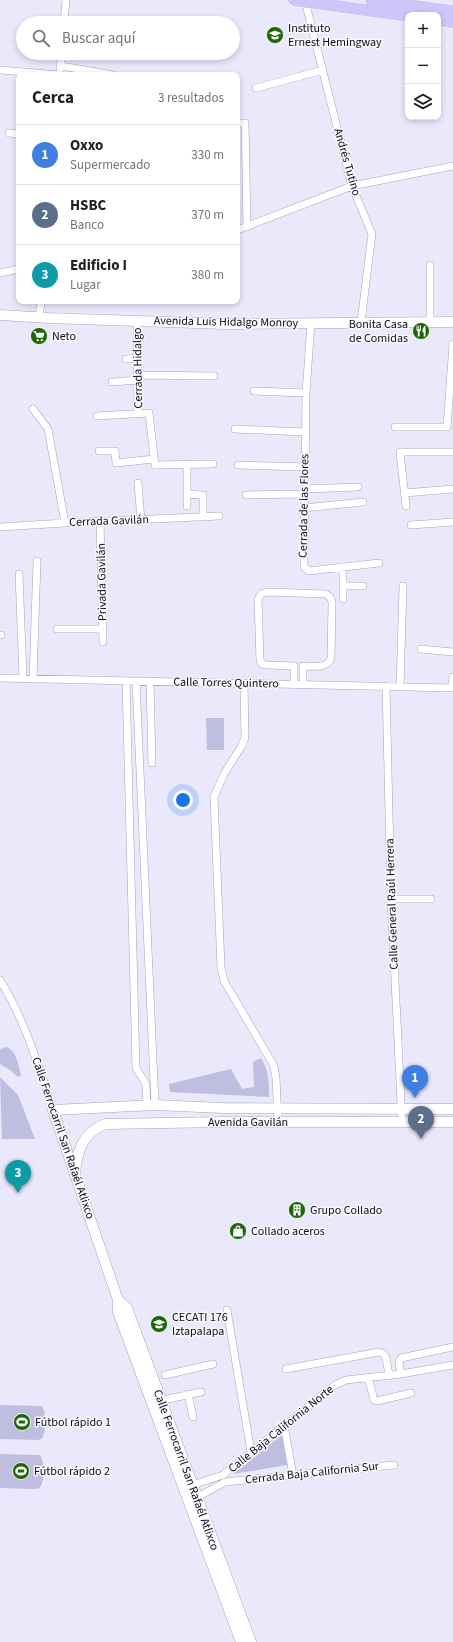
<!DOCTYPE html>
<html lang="es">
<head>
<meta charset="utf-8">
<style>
	:root { --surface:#fff; --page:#f2f2f2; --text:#202124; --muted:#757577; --line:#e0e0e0; --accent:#1d6804 }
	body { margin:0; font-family:"Source Sans 3",sans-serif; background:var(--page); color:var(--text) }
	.controls { position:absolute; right:12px; top:12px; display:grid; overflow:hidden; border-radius:8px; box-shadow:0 2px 6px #0003 }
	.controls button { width:36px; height:36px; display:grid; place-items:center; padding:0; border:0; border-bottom:1px solid var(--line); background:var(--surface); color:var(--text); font:20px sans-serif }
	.you { position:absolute; left:183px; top:800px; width:14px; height:14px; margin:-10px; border:3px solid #fff; border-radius:50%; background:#1a73e8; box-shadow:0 0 0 6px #1a73e833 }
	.badge { display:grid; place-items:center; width:26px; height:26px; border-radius:50%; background:var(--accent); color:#fff; font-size:13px; font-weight:700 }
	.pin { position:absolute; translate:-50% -33px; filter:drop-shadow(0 1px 2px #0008) }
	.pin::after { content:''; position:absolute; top:21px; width:14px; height:12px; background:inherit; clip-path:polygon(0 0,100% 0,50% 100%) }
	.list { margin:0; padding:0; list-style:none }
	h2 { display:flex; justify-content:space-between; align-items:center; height:52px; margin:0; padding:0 16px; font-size:17px }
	h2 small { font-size:13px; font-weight:400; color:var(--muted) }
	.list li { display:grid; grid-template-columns:26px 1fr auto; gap:12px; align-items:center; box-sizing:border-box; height:60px; padding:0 16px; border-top:1px solid var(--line) }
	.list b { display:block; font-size:15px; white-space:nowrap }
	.list p { margin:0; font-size:13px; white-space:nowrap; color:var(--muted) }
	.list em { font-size:13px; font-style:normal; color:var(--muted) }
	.icon { flex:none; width:22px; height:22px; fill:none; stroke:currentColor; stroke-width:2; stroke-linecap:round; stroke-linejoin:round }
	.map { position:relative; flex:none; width:453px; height:1642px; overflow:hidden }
	.search { position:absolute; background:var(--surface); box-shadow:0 2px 6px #0003; left:16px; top:16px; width:224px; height:44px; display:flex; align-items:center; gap:10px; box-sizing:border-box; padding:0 14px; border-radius:22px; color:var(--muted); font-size:15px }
	.panel { position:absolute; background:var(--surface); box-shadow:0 2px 6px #0003; left:16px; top:72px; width:224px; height:232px; border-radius:8px }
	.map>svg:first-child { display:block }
</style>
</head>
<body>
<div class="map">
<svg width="453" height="1642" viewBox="0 0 453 1642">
	<rect width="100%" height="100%" fill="#eae9fc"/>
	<path fill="#bfbde0" d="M206,718H224V750H207Z
		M7,1047C17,1052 18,1065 21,1075L20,1076L18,1077L10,1070L0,1064V1049Z
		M261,1058C269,1071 269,1083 269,1097L170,1092L169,1084L231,1069L242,1089L254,1087L253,1062Z
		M0,1077L18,1095L35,1139H2Z
		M0,1405L42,1406C47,1414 46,1431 42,1439L37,1440L0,1439Z
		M282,1435L287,1465L233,1474Z
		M0,1454L40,1455C45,1463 45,1480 40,1488L35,1489L0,1488Z"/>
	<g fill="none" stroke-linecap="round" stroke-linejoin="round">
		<g stroke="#a6a3c1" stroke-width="8">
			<path id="street" d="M305,1L352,186L372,234L361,322
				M64,23L66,0
				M61,66L113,75
				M60,69L62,53
				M0,70L60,75
				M256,88L323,70
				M237,123H245L247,227
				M9,133L19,134
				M237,230L352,186L453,166
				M430,265V321
				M0,273L19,269
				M39,318L41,301
				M137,321L138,413
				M311,323L306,393L304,567L309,571L379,563
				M126,359L137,358
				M137,375L214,376
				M112,382L137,380
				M254,391L306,393
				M33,409L48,429L65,523
				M97,416L149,413L155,465L213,464
				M395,427H447L453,344
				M235,429L305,432
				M99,451H115L116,463L154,459
				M187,464V506
				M238,465L305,467
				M138,483L141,520
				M305,489L358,487
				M404,493L453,489
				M187,494L203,495V517
				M246,495L305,494
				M406,506L400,452H453
				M304,508L363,502
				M100,521L103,642
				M411,525L453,522
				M0,527L65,523L219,516
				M19,574L23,678
				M343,586H363
				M343,599V567
				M57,629H103
				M0,635H1
				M421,649L453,652
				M0,678L453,688
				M33,679L37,561
				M126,681L136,1068L146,1084L147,1105
				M136,681L155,1105
				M150,681L152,763
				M244,683L245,738L241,747L224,774L214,797L221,967L224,981L230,991L274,1066L276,1078L278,1123
				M294,684V666L267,665L262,664L260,660L258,599L261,594L267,592L326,594L330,597L332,602L331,659C326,669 313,666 303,666V684
				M386,686L391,899L402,1122
				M400,687L403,586
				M452,688L453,677
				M391,899H431
				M0,980C25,1020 38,1065 53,1110
				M227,1310L251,1452
				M286,1369L379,1352L382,1353L386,1357L389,1376
				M401,1374L399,1362L401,1358L453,1347
				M165,1375L213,1364
				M368,1377L374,1400L377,1401L411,1393
				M188,1394L193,1417
				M168,1399L201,1392
				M284,1425L293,1475
				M189,1486L223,1475L335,1385L346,1380L401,1374L453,1365
				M194,1499L225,1482L394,1465"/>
		</g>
		<g stroke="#a6a3c1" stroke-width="11">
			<path id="secondary" d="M0,315L49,318L226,324L453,322
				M75,1171C78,1149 83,1133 105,1124L224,1122H453
				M118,1300L127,1308L251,1642
				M241,1642L118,1312V1300L53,1110L155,1105L223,1108L453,1109"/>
		</g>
		<g stroke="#fff" stroke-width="13">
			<path id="primary" d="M294,0L408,16
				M371,0L453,11
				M438,20L453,22"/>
		</g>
		<use href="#street" stroke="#fff" stroke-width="7"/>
		<use href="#secondary" stroke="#fff" stroke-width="10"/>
		<use href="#primary" stroke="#ccc7f8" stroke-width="12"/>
	</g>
	<defs>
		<g id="school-disc" transform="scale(0.9)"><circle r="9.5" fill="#1d6804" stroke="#f8f8fe"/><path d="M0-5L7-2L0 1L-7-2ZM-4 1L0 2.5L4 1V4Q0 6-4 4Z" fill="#fff"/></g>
		<g id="restaurant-disc" transform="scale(0.9)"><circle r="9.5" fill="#1d6804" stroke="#f8f8fe"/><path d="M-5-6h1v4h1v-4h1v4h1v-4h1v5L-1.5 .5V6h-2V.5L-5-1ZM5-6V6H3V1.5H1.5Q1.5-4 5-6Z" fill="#fff"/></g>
		<g id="supermarket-disc" transform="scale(0.9)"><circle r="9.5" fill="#1d6804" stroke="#f8f8fe"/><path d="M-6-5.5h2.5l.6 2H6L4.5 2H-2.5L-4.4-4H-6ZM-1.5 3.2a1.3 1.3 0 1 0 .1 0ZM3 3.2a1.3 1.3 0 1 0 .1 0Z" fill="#fff"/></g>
		<g id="building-disc" transform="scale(0.9)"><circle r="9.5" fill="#1d6804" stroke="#f8f8fe"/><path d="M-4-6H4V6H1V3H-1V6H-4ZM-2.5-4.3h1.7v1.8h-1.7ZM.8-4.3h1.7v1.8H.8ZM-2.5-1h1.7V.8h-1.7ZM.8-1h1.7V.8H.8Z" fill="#fff"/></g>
		<g id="shop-disc" transform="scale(0.9)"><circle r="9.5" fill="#1d6804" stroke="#f8f8fe"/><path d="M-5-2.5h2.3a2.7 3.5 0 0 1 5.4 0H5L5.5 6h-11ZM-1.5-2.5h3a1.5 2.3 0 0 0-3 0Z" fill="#fff"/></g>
		<g id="university-disc" transform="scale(0.9)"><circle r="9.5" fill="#1d6804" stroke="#f8f8fe"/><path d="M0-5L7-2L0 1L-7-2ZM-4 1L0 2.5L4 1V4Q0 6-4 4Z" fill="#fff"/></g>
		<g id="stadium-disc" transform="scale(0.9)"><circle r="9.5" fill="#1d6804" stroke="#f8f8fe"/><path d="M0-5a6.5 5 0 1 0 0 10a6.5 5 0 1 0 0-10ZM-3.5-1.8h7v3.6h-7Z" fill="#fff"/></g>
	</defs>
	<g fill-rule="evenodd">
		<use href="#school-disc" x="275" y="35"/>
		<use href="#restaurant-disc" x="421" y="331"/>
		<use href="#supermarket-disc" x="39" y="336"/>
		<use href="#building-disc" x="297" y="1210"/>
		<use href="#shop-disc" x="238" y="1231"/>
		<use href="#university-disc" x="159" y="1324"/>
		<use href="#stadium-disc" x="22" y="1422"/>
		<use href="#stadium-disc" x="21" y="1471"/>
	</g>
	<g text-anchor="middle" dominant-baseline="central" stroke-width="3" stroke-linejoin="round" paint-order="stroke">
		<g font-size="12" fill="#0d0b16" stroke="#f8f8fe" text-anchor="start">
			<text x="288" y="28">Instituto<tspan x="288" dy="14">Ernest Hemingway</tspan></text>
			<text x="408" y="324" text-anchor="end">Bonita Casa<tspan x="408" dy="14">de Comidas</tspan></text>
			<text x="52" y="336">Neto</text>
			<text x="310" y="1210">Grupo Collado</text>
			<text x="251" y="1231">Collado aceros</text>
			<text x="172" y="1317">CECATI 176<tspan x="172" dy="14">Iztapalapa</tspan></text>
			<text x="35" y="1422">Fútbol rápido 1</text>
			<text x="34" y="1471">Fútbol rápido 2</text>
		</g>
		<g font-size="12" fill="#0d0b16" stroke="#f8f8fe">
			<text transform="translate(347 162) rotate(74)">Andrés Tutino</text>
			<text transform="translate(226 322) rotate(1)">Avenida Luis Hidalgo Monroy</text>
			<text transform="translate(138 368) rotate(-91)">Cerrada Hidalgo</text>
			<text transform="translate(304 506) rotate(-89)">Cerrada de las Flores</text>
			<text transform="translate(109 521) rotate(-2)">Cerrada Gavilán</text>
			<text transform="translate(102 582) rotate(-91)">Privada Gavilán</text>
			<text transform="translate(226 683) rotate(1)">Calle Torres Quintero</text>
			<text transform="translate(392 904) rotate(-92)">Calle General Raúl Herrera</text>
			<text x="248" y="1122">Avenida Gavilán</text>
			<text transform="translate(63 1138) rotate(71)">Calle Ferrocarril San Rafaél Atlixco</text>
			<text transform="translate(281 1429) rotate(-39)">Calle Baja California Norte</text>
			<text transform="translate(186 1470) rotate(70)">Calle Ferrocarril San Rafaél Atlixco</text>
			<text transform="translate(312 1473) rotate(-6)">Cerrada Baja California Sur</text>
		</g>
	</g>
</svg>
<div class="controls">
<button>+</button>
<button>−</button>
<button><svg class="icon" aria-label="layers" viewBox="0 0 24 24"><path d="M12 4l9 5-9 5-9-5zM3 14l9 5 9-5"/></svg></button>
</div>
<div class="you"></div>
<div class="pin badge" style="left:415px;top:1098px;background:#3f7fe0">1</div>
<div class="pin badge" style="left:421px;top:1139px;background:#5c6f8a">2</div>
<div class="pin badge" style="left:18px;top:1193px;background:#0f9aa8">3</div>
<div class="search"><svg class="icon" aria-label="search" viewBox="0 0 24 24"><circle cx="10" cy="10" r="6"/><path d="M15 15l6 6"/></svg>Buscar aquí</div>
<section class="panel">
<h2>Cerca<small>3 resultados</small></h2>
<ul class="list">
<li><span class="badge" style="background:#3f7fe0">1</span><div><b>Oxxo</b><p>Supermercado</p></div><em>330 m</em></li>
<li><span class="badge" style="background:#5c6f8a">2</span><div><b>HSBC</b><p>Banco</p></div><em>370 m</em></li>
<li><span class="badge" style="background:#0f9aa8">3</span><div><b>Edificio I</b><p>Lugar</p></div><em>380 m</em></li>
</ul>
</section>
</div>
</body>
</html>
